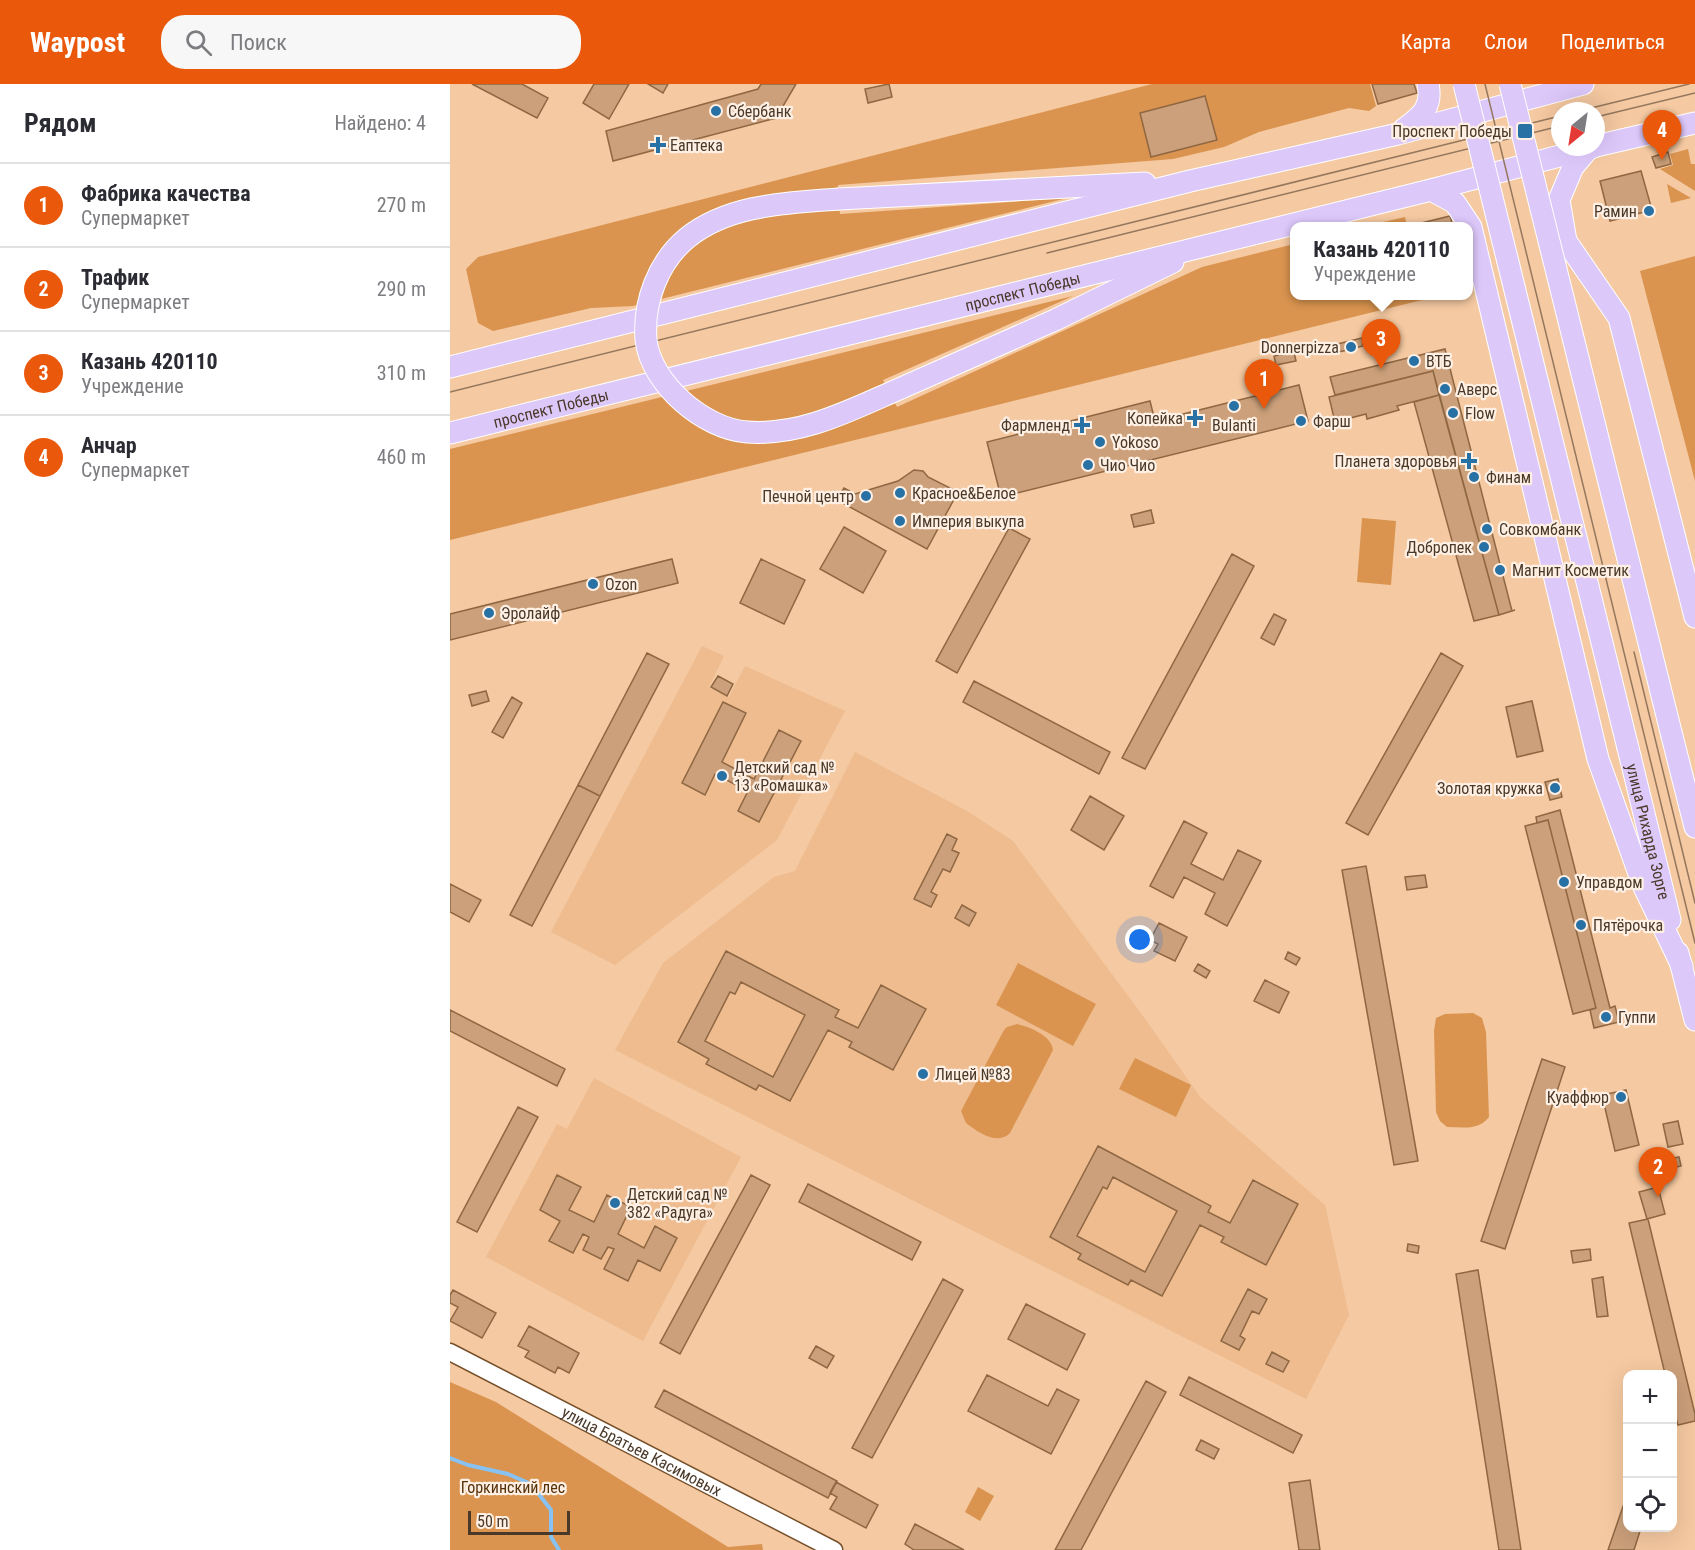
<!DOCTYPE html>
<html lang="ru">
<head>
<meta charset="utf-8">
<style>
	:root { --surface:#fff; --page:#f7f7f7; --text:#2b2b33; --muted:#7c7c81; --line:#e1e1e2; --accent:#ea580c }
	body { margin:0; font-family:"Roboto Condensed",sans-serif; background:var(--page); color:var(--text) }
	.controls { position:absolute; right:18px; bottom:18px; display:grid; overflow:hidden; border-radius:12px; box-shadow:0 6px 24px #0002 }
	.controls button { width:54px; height:54px; display:grid; place-items:center; padding:0; border:0; border-bottom:2px solid var(--line); background:var(--surface); color:var(--text); font:30px sans-serif }
	.compass { position:absolute; left:1101px; top:18px; width:54px; height:54px; border-radius:50%; background:var(--surface); box-shadow:0 6px 24px #0002; rotate:210deg }
	.scale { position:absolute; left:18px; bottom:15px; width:102px; box-sizing:border-box; padding-left:6px; border:3px solid #4a3828; border-top:0; font-size:16px; line-height:21px; white-space:nowrap; color:#4a3828; -webkit-text-stroke:4px #fef0e4; paint-order:stroke }
	.you { position:absolute; left:690px; top:856px; width:21px; height:21px; margin:-15px; border:4px solid #fff; border-radius:50%; background:#1a73e8; box-shadow:0 0 0 9px #1a73e833 }
	.badge { display:grid; place-items:center; width:39px; height:39px; border-radius:50%; background:var(--accent); color:#fff; font-size:20px; font-weight:700 }
	.pin { position:absolute; translate:-50% -50px; filter:drop-shadow(0 2px 3px #0008) }
	.pin::after { content:''; position:absolute; top:32px; width:21px; height:18px; background:inherit; clip-path:polygon(0 0,100% 0,50% 100%) }
	.popup { position:absolute; left:840px; top:138px; width:183px; height:78px; box-sizing:border-box; display:grid; place-content:center; border-radius:12px; background:var(--surface); filter:drop-shadow(0 2px 4px #0005); font-size:20px; white-space:nowrap; color:var(--muted) }
	.popup b { font-size:22px; color:var(--text) }
	.popup::after { content:''; position:absolute; left:50%; top:100%; margin-left:-12px; border:12px solid transparent; border-top-color:var(--surface) }
	.list { margin:0; padding:0; list-style:none }
	h2 { display:flex; justify-content:space-between; align-items:center; height:78px; margin:0; padding:0 24px; font-size:26px }
	h2 small { font-size:20px; font-weight:400; color:var(--muted) }
	.list li { display:grid; grid-template-columns:39px 1fr auto; gap:18px; align-items:center; box-sizing:border-box; height:84px; padding:0 24px; border-top:2px solid var(--line) }
	.list b { display:block; font-size:22px; white-space:nowrap }
	.list p { margin:0; font-size:20px; white-space:nowrap; color:var(--muted) }
	.list em { font-size:20px; font-style:normal; color:var(--muted) }
	.icon { flex:none; width:33px; height:33px; fill:none; stroke:currentColor; stroke-width:2; stroke-linecap:round; stroke-linejoin:round }
	.map { position:relative; flex:none; width:1245px; height:1466px; overflow:hidden }
	header { display:flex; align-items:center; gap:36px; box-sizing:border-box; height:84px; padding:0 30px; background:var(--accent); color:#fff }
	header strong { font-size:28px }
	nav { display:flex; gap:33px; margin-inline-start:auto; font-size:21px }
	.search { width:420px; height:54px; background:var(--page); display:flex; align-items:center; gap:15px; box-sizing:border-box; padding:0 21px; border-radius:24px; color:var(--muted); font-size:22px }
	main { display:flex }
	aside { flex:1; background:var(--surface) }
	.map>svg:first-child { display:block }
</style>
</head>
<body>
<header>
<strong>Waypost</strong>
<div class="search"><svg class="icon" aria-label="search" viewBox="0 0 24 24"><circle cx="10" cy="10" r="6"/><path d="M15 15l6 6"/></svg>Поиск</div>
<nav><a>Карта</a><a>Слои</a><a>Поделиться</a></nav>
</header>
<main>
<aside>
<h2>Рядом<small>Найдено: 4</small></h2>
<ul class="list">
<li><span class="badge">1</span><div><b>Фабрика качества</b><p>Супермаркет</p></div><em>270 m</em></li>
<li><span class="badge">2</span><div><b>Трафик</b><p>Супермаркет</p></div><em>290 m</em></li>
<li><span class="badge">3</span><div><b>Казань 420110</b><p>Учреждение</p></div><em>310 m</em></li>
<li><span class="badge">4</span><div><b>Анчар</b><p>Супермаркет</p></div><em>460 m</em></li>
</ul>
</aside>
<div class="map">
<svg width="1245" height="1466" viewBox="0 0 1245 1466">
	<rect width="100%" height="100%" fill="#f5c9a1"/>
	<path fill="#eebc8f" d="M252,562L274,572L259,603L279,613L295,582L395,627L327,756L165,881L101,848Z
		M405,668L517,727L563,757L693,932L751,1014L875,1121L899,1231L856,1315L165,966L213,879L324,793L345,787Z
		M144,994L291,1073L193,1257L36,1173L107,1040L117,1045Z"/>
	<path fill="#da944f" d="M702,0H920L926,22L919,27L899,24L809,48L774,63L723,75L388,101L390,130L617,114L183,222L141,224L43,247L28,239L16,185L28,173Z
		M1238,65L1241,80H1245V107L1210,85L1223,81L1220,70Z
		M1217,100L1241,114L1221,119Z
		M955,133L957,142H916Z
		M844,160V212H971L972,216L0,456V365L623,212L433,296L447,323L752,183Z
		M1245,172V397L1190,187Z
		M912,434L946,437L941,501L907,498Z
		M568,879L646,920L623,962L546,921Z
		M1023,929L1032,934L1036,948L1039,1033C1028,1047 1013,1043 997,1043L990,1037L986,1028L984,947L986,934L995,930Z
		M567,940C580,943 602,952 603,966L560,1049C547,1062 528,1048 516,1039L511,1027L554,946L557,943Z
		M685,974L741,1001L726,1033L669,1005Z
		M0,1298L46,1318L278,1463L312,1460L313,1466H0Z
		M528,1403L544,1412L530,1437L515,1428Z"/>
	<g fill="none" stroke-linecap="round" stroke-linejoin="round">
		<path stroke="#87c2f2" stroke-width="4" d="M0,1374L18,1381L58,1390L81,1400L101,1426V1453L109,1466"/>
	</g>
	<path fill="#cba07a" stroke="#8f6742" stroke-width="1.5" fill-rule="evenodd" d="M22,0H72L98,14L87,34Z
		M144,0H179L159,35L133,19Z
		M198,0H218L213,9Z
		M311,0H346L326,34L163,77L156,47L308,5Z
		M439,0L442,13L418,19L415,5Z
		M922,0H964L967,9L928,20Z
		M755,12L767,56L701,73L690,29Z
		M1218,68L1221,80L1206,84L1202,73Z
		M1191,87L1202,126L1160,137L1150,97Z
		M1000,132L1003,142H963V141Z
		M912,254L913,262L885,269L883,261Z
		M995,265L1062,527L1065,526L1049,531L983,287L885,311L880,293Z
		M844,268L846,277L826,281L824,272Z
		M983,287L989,311L947,322L949,326L917,335L916,330L885,338L879,313Z
		M849,301L858,337L551,413L537,358L700,317L705,337Z
		M989,311L1049,531L1024,537L964,318Z
		M464,386L473,387L478,393L508,408L477,465L387,416L394,404L405,410L448,397Z
		M701,426L704,439L684,443L681,431Z
		M394,443L436,467L413,509L370,485Z
		M559,444L580,455L507,589L486,577Z
		M782,470L804,482L695,685L672,674Z
		M222,475L228,499L0,556V530Z
		M311,475L355,496L334,540L290,519Z
		M824,530L836,536L824,561L811,554Z
		M197,569L219,580L150,712L128,701Z
		M991,569L1013,582L918,751L896,739Z
		M268,592L283,600L277,612L261,603Z
		M524,597L660,668L649,690L513,618Z
		M36,607L39,617L22,622L19,611Z
		M62,613L72,619L53,654L42,648Z
		M1082,617L1093,667L1067,673L1056,623Z
		M273,618L296,629L272,678L304,695L329,646L351,657L309,738L288,727L298,707L265,690L255,711L232,699Z
		M1108,695L1112,713L1100,716L1095,698Z
		M128,701L150,712L82,842L60,831Z
		M640,712L674,732L654,766L621,746Z
		M1110,726L1160,924L1165,922L1169,938L1144,944L1140,926L1146,924L1098,736L1087,739L1086,733Z
		M1098,736L1146,924L1123,930L1075,742Z
		M734,737L757,749L741,780L773,796L788,766L811,777L777,842L755,830L765,809L734,793L723,814L700,802Z
		M497,750L507,755L502,766L509,769L500,788L493,785L481,808L487,811L481,823L464,815Z
		M916,782L968,1077L944,1081L892,786Z
		M975,791L977,803L957,806L955,793Z
		M0,800L31,816L19,838L0,828Z
		M512,821L526,829L519,842L505,834Z
		M709,839L737,853L725,877L704,867L708,860L700,856Z
		M276,867L389,926L385,933L408,944L431,901L476,925L443,986L399,963L402,958L378,946L340,1017L309,1001L306,1006L256,980L259,975L228,958ZM291,898L355,931L323,993L255,957L280,908L285,910Z
		M838,868L850,874L846,881L835,875Z
		M748,880L760,887L756,894L744,887Z
		M815,896L839,908L829,929L804,917Z
		M0,926L115,985L107,1002L0,947Z
		M1092,975L1115,983L1055,1165L1031,1157Z
		M1176,1006L1189,1061L1165,1067L1152,1011Z
		M68,1023L88,1033L27,1148L7,1138Z
		M1228,1037L1233,1060L1218,1063L1213,1040Z
		M648,1062L761,1122L758,1128L780,1139L803,1096L848,1120L816,1181L771,1158L774,1153L750,1141L712,1212L681,1196L678,1201L628,1175L631,1170L600,1153ZM663,1093L727,1127L695,1188L627,1152L653,1103L657,1105Z
		M1229,1073L1231,1082L1218,1085L1216,1076Z
		M107,1091L131,1103L119,1126L144,1138L157,1111L181,1123L168,1150L194,1164L205,1142L227,1154L210,1187L188,1176L178,1197L154,1185L164,1165L158,1163L151,1175L133,1166L139,1153L133,1150L123,1169L99,1157L110,1137L90,1126Z
		M301,1091L320,1101L230,1270L210,1259Z
		M358,1100L471,1158L462,1176L349,1118Z
		M1208,1103L1215,1130L1197,1135L1189,1108Z
		M1198,1135L1245,1330V1337L1228,1341L1222,1320V1290H1215L1179,1139Z
		M958,1160L969,1162L968,1169L957,1167Z
		M1140,1165L1141,1176L1123,1179L1121,1167Z
		M1028,1186L1046,1300L1071,1466H1049L1006,1190Z
		M1153,1193L1158,1232L1147,1233L1142,1195Z
		M493,1195L513,1206L422,1374L402,1364Z
		M798,1205L817,1215L809,1230L802,1227L790,1252L795,1255L789,1266L771,1257Z
		M3,1206L46,1229L32,1254L0,1237L8,1223L0,1219V1211Z
		M576,1220L635,1250L617,1286L558,1255Z
		M79,1242L129,1269L119,1289L108,1283L105,1289L75,1273L79,1267L68,1262Z
		M366,1262L384,1272L377,1284L359,1274Z
		M822,1268L839,1277L833,1288L816,1280Z
		M537,1291L598,1322L607,1305L629,1316L601,1370L518,1327Z
		M739,1293L852,1351L843,1369L730,1311Z
		M696,1297L716,1308L662,1408L631,1466H605Z
		M214,1306L387,1397L378,1414L205,1323Z
		M751,1356L769,1365L764,1375L746,1366Z
		M860,1396L870,1466H849L839,1399Z
		M386,1398L428,1421L416,1444L380,1425L387,1413L380,1409Z
		M1178,1408V1444H1191L1184,1466H1158Z
		M465,1440L514,1466H464L455,1460Z"/>
	<g fill="none" stroke-linecap="round" stroke-linejoin="round">
		<g stroke="#76502b" stroke-width="19">
			<g id="minor">
				<path id="s1" d="M0,1268L384,1466"/>
			</g>
		</g>
		<g stroke="#fff" stroke-width="23">
			<g id="major">
				<path d="M954,45C971,32 983,24 978,0"/>
				<path d="M1146,62L1245,39"/>
				<path d="M1139,64L1123,83L1109,116L1116,157L1169,234L1245,533"/>
				<path d="M981,106L1005,119L1021,143L1148,675L1193,801L1232,882"/>
				<path d="M389,115L695,99"/>
				<path d="M0,283L740,97L948,50L1133,0"/>
				<path d="M440,309L605,236L723,178"/>
				<path id="s2" d="M0,349L981,106L1144,63"/>
				<path d="M1222,652L1245,743"/>
				<path id="s3" d="M1178,664L1220,836"/>
				<path d="M1228,869L1245,936"/>
			</g>
		</g>
		<use href="#minor" stroke="#fff" stroke-width="16"/>
		<use href="#major" stroke="#ddc8fa" stroke-width="21"/>
		<path stroke="#94775d" stroke-width="1.5" d="M1035,0L1245,859
			M1129,27L1239,0
			M1146,33L1245,9
			M597,169L1110,42
			M0,308L1110,32
			M1184,568L1245,819"/>
		<g stroke="#fff" stroke-width="23" stroke-linecap="butt">
			<path id="major-bridge" d="M1014,0L1178,664
				M1060,0L1222,652
				M389,115C338,119 279,120 237,154C208,178 193,218 196,256C201,300 254,345 297,348C348,352 395,329 440,309"/>
		</g>
		<use href="#major-bridge" stroke="#ddc8fa" stroke-width="21"/>
	</g>
	<g fill="#2771a4" stroke="#fef0e4" stroke-width="2">
		<circle cx="266" cy="27" r="6"/>
		<rect x="1067" y="39" width="16" height="16" rx="3"/>
		<path d="M205 52h6v6h6v6h-6v6h-6v-6h-6v-6h6z"/>
		<circle cx="1199" cy="127" r="6"/>
		<circle cx="901" cy="263" r="6"/>
		<circle cx="964" cy="277" r="6"/>
		<circle cx="995" cy="305" r="6"/>
		<circle cx="784" cy="322" r="6"/>
		<circle cx="1003" cy="329" r="6"/>
		<path d="M742 325h6v6h6v6h-6v6h-6v-6h-6v-6h6z"/>
		<circle cx="851" cy="337" r="6"/>
		<path d="M629 332h6v6h6v6h-6v6h-6v-6h-6v-6h6z"/>
		<circle cx="650" cy="358" r="6"/>
		<path d="M1016 368h6v6h6v6h-6v6h-6v-6h-6v-6h6z"/>
		<circle cx="638" cy="381" r="6"/>
		<circle cx="1024" cy="393" r="6"/>
		<circle cx="450" cy="409" r="6"/>
		<circle cx="416" cy="412" r="6"/>
		<circle cx="450" cy="437" r="6"/>
		<circle cx="1037" cy="445" r="6"/>
		<circle cx="1034" cy="463" r="6"/>
		<circle cx="1050" cy="486" r="6"/>
		<circle cx="143" cy="500" r="6"/>
		<circle cx="39" cy="529" r="6"/>
		<circle cx="272" cy="692" r="6"/>
		<circle cx="1105" cy="704" r="6"/>
		<circle cx="1114" cy="798" r="6"/>
		<circle cx="1131" cy="841" r="6"/>
		<circle cx="1156" cy="933" r="6"/>
		<circle cx="473" cy="990" r="6"/>
		<circle cx="1171" cy="1013" r="6"/>
		<circle cx="165" cy="1119" r="6"/>
	</g>
	<g text-anchor="middle" dominant-baseline="central" stroke-width="4.5" stroke-linejoin="round" paint-order="stroke">
		<g font-size="16" fill="#4a3828" stroke="#fef0e4" text-anchor="start">
			<text x="278" y="27">Сбербанк</text>
			<text x="1062" y="47" text-anchor="end">Проспект Победы</text>
			<text x="220" y="61">Еаптека</text>
			<text x="1187" y="127" text-anchor="end">Рамин</text>
			<text x="889" y="263" text-anchor="end">Donnerpizza</text>
			<text x="976" y="277">ВТБ</text>
			<text x="1007" y="305">Аверс</text>
			<text x="1015" y="329">Flow</text>
			<text x="733" y="334" text-anchor="end">Копейка</text>
			<text x="863" y="337">Фарш</text>
			<text x="620" y="341" text-anchor="end">Фармленд</text>
			<text x="784" y="341" text-anchor="middle">Bulanti</text>
			<text x="662" y="358">Yokoso</text>
			<text x="1007" y="377" text-anchor="end">Планета здоровья</text>
			<text x="650" y="381">Чио Чио</text>
			<text x="1036" y="393">Финам</text>
			<text x="462" y="409">Красное&amp;Белое</text>
			<text x="404" y="412" text-anchor="end">Печной центр</text>
			<text x="462" y="437">Империя выкупа</text>
			<text x="1049" y="445">Совкомбанк</text>
			<text x="1022" y="463" text-anchor="end">Добропек</text>
			<text x="1062" y="486">Магнит Косметик</text>
			<text x="155" y="500">Ozon</text>
			<text x="51" y="529">Эролайф</text>
			<text x="284" y="683">Детский сад №<tspan x="284" dy="18">13 «Ромашка»</tspan></text>
			<text x="1093" y="704" text-anchor="end">Золотая кружка</text>
			<text x="1126" y="798">Управдом</text>
			<text x="1143" y="841">Пятёрочка</text>
			<text x="1168" y="933">Гуппи</text>
			<text x="485" y="990">Лицей №83</text>
			<text x="1159" y="1013" text-anchor="end">Куаффюр</text>
			<text x="177" y="1110">Детский сад №<tspan x="177" dy="18">382 «Радуга»</tspan></text>
		</g>
		<g font-size="16" fill="#4a3828" stroke="#fef0e4">
			<text stroke="none"><textPath href="#s2" startOffset="590">проспект Победы</textPath></text>
			<text stroke="none"><textPath href="#s2" startOffset="104">проспект Победы</textPath></text>
			<text stroke="none"><textPath href="#s3" startOffset="86">улица Рихарда Зорге</textPath></text>
			<text stroke="none"><textPath href="#s1" startOffset="216">улица Братьев Касимовых</textPath></text>
		</g>
		<g font-size="16" fill="#56320a" stroke="#fef0e4">
			<text x="63" y="1403">Горкинский лес</text>
		</g>
	</g>
</svg>
<div class="controls">
<button>+</button>
<button>−</button>
<button><svg class="icon" aria-label="locate" viewBox="0 0 24 24"><circle cx="12" cy="12" r="6"/><path d="M12 2v4M12 18v4M2 12h4M18 12h4"/></svg></button>
</div>
<svg class="compass" viewBox="-18 -18 36 36"><path d="M0-13l5 13h-10z" fill="#e53935"/><path d="M0 13l5-13h-10z" fill="#7c7c81"/></svg>
<div class="scale">50 m</div>
<div class="you"></div>
<div class="pin badge" style="left:814px;top:325px">1</div>
<div class="pin badge" style="left:1208px;top:1113px">2</div>
<div class="pin badge" style="left:931px;top:285px">3</div>
<div class="popup"><b>Казань 420110</b>Учреждение</div>
<div class="pin badge" style="left:1212px;top:76px">4</div>
</div>
</main>
</body>
</html>
